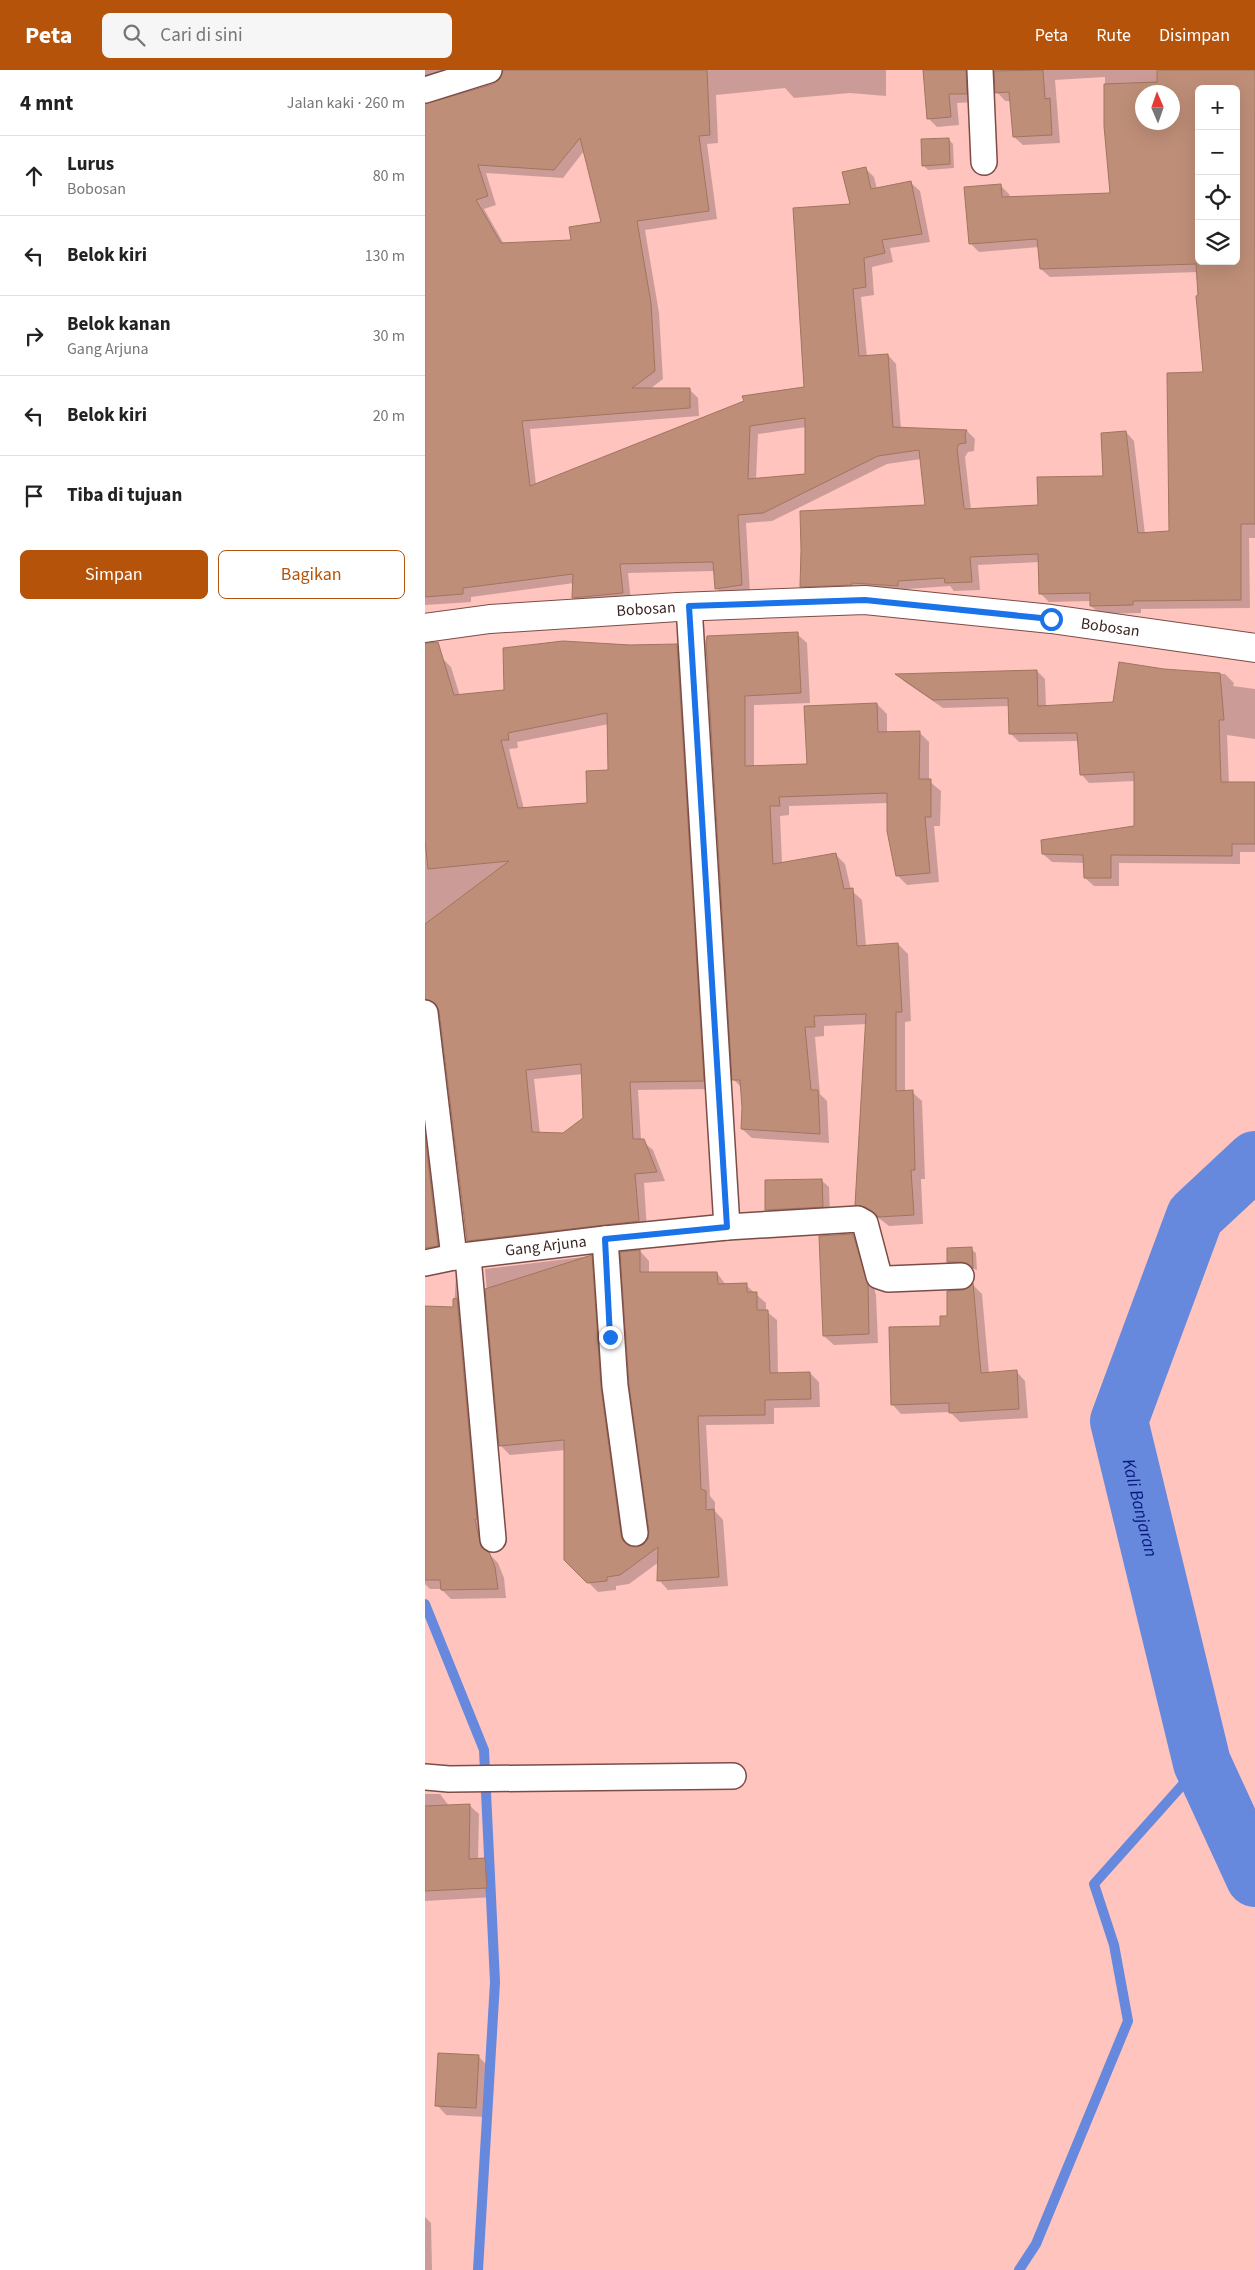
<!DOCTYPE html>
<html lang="id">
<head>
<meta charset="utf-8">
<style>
	:root { --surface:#fff; --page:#f6f6f6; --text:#222; --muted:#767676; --line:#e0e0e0; --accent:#b45309 }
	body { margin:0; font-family:"Source Sans 3",sans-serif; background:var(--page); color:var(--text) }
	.controls { position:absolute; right:15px; top:15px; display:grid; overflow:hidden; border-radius:8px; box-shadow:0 5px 20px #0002 }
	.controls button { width:45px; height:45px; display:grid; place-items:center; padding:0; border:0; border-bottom:1px solid var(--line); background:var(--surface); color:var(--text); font:25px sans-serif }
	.compass { position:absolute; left:710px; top:15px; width:45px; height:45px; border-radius:50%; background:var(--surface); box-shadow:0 5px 20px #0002; rotate:358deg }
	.stop { position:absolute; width:15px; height:15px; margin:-11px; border:4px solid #1a73e8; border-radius:50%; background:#fff }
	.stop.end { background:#1a73e8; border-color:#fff; box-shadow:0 1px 5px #0008 }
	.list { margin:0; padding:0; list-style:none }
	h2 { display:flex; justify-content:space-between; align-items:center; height:65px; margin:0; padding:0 20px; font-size:21px }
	h2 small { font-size:16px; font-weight:400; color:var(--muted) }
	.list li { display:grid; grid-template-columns:32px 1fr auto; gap:15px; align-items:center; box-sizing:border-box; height:80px; padding:0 20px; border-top:1px solid var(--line) }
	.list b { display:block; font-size:19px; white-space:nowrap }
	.list p { margin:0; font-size:16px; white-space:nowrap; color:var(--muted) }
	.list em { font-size:16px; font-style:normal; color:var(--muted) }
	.actions { display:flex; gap:10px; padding:15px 20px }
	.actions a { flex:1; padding:11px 0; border:1px solid var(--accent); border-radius:8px; text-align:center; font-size:18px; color:var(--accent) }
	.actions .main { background:var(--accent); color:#fff }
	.icon { flex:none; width:28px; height:28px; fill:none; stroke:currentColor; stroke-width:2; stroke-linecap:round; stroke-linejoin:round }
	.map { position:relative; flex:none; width:830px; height:2200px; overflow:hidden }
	header { display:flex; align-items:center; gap:30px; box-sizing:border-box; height:70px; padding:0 25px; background:var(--accent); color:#fff }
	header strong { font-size:24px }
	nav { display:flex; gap:28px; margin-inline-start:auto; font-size:18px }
	.search { width:350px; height:45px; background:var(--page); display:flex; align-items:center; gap:12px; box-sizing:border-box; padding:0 18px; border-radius:8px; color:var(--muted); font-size:19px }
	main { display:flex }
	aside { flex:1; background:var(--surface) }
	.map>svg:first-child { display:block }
</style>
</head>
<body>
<header>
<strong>Peta</strong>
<div class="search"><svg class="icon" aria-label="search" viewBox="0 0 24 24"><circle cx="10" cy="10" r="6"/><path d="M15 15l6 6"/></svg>Cari di sini</div>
<nav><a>Peta</a><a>Rute</a><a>Disimpan</a></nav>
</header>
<main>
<aside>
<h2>4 mnt<small>Jalan kaki · 260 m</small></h2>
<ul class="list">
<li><svg class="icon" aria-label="ahead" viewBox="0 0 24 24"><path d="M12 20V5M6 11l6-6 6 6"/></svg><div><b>Lurus</b><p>Bobosan</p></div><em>80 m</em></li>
<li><svg class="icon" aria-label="left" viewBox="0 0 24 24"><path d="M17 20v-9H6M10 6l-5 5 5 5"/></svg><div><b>Belok kiri</b></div><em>130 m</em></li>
<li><svg class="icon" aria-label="right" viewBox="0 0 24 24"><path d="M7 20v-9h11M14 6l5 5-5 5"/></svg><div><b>Belok kanan</b><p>Gang Arjuna</p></div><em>30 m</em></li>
<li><svg class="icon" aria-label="left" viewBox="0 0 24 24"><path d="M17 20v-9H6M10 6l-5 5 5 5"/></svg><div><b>Belok kiri</b></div><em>20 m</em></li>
<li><svg class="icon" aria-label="arrive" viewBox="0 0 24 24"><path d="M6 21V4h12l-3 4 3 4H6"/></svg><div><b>Tiba di tujuan</b></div></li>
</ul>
<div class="actions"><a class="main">Simpan</a><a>Bagikan</a></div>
</aside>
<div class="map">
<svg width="830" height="2200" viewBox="0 0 830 2200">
	<rect width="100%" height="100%" fill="#fec4bd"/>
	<path fill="#0003" fill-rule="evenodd" d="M0,0H51L0,17Z
		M79,0H461V26L425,23L369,28L360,18L291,25L293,73L282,74L292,149L220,160L234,243L238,309L225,319H264L273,328L274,346L105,359L111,415L381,318L426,135L440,98L449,107L452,119L486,113L495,121L505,172L465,178L468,192L447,197L449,225L436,227L442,287L463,285L471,294L476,359L542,361L550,369L549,381L543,382L540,387L546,440L614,437L679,407L701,362L709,371L720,464L745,462L830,340V468H824L825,538L716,539V543L675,544L666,536V531L624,532L616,524L615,492L553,495L555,520L529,521L525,516L482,519L481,524L384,525L376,516L501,436L496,389L462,394L347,451L321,453L325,523L300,527L291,518L290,501L203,503L206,531L157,536L148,528L149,513L46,527V532L0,535V35L69,15L75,11ZM159,81L178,153L147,171L79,174L59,139L71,135L61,103L138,108ZM381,357L382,406L331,409L333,364Z
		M499,0H553L550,32L532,33L534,55L512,57L503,48Z
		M569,0H830V301L775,227L773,202L625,207L616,199L614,177L554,182L545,173L576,116L584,124L585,128L686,124L680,56V7L630,10L635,73L598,75L589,67L586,31H580L572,22ZM774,19H811V191H774ZM718,22H748V52H718Z
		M523,69L528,74L529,98L503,100L498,95Z
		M372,564L382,573L385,633L329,635V697L383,696L452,634L462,644V663L494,662L504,672V711L516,721L515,756H509L514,812L482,815L472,805L463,733L364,736V745L355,746L357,793L410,784L420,794L426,820L437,830L441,876L473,874L483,884L486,951L480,952V1022H487L497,1031L500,1109H496L498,1154L464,1156L451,1146L441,1144L431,1134L442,954L399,956V966L390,967L395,1024L402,1031L404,1073L327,1068L317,1059L318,1038L316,1017L309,1010L282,573Z
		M251,575L261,584L287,1019L213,1020L216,1070L228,1080L240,1111L219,1113L222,1160L52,1180L43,1170L14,938L9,937L0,941V590L17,588L26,597L35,626L80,622L205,576ZM184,654V701L163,735L99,739L84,679L93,678L92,672ZM158,1004L159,1048L138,1065L115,1064L109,1009Z
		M612,601L620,609L621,637L689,633L739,601L800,604L809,613L808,616L830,619V669L802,665L804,713H830V782H815V794L694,793V816H669L660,808V793L627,792L618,784L710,757V711L664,713L656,704L654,671L594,672L585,663L584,636L518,638L480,612L473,605Z
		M0,1001L22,1185L0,1191Z
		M396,1110L404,1117L405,1144L349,1147L342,1140Z
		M427,1165L437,1174L451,1225L453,1273L409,1275L399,1266Z
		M546,1179L551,1183L552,1200L541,1196H527L523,1192Z
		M215,1181L224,1191V1204L292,1203L301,1215H321L341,1233V1241L352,1250L353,1304L385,1303L394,1312L395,1337L349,1338V1354L281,1355L285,1426L290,1432V1441L298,1450L303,1516L243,1520L234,1510V1492L204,1514L191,1516V1520L173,1522L140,1489L141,1380L85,1385L75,1375L60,1199L166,1186L176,1196L185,1328L205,1475L206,1478H213L220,1475L225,1468L226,1461L206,1314Z
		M31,1204L39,1212L58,1458L64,1484L73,1493L79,1508L81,1528L26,1529L16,1519H5L0,1514V1237L29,1239Z
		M548,1215L557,1224L564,1303L591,1301L600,1311L603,1348L535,1352L525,1342L476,1344L467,1334L524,1247Z
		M0,1724H15L24,1736L44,1735L54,1744L53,1790L59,1789L69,1799L70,1827L0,1831Z
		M54,1987L63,1996L60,2047L21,2045L12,2035Z
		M0,2147L6,2153L7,2200H0Z"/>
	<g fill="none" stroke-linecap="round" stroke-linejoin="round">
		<path stroke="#68d" stroke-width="10" d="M0,1534L59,1680L70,1912L53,2200
			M827,1801L830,1800
			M594,2200L611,2174L703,1951L689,1875L669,1814L777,1693"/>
		<path stroke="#68d" stroke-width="58" id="s1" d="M830,1090L770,1146L694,1351L777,1693L830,1808"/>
	</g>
	<path fill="#be8e78" stroke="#a2745e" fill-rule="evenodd" d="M78,0H282L285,65L274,66L284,141L212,151L226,233L230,301L207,318H265V338L97,351L105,416L319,331L317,326L379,317L368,138L425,134L417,102L441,97L446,119L486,111L497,164L457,170L460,183L439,188L441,217L428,219L434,286L463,284L468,357L542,360L540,364L541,373L534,374L532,378L539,438L540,439L613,435L612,407L678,406L676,363L701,361L713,463L744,461L742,303L778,302L771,226L773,225L771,194L615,199L612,169L544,174L539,117L576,114L577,127L685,123L679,56V14L732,12V0H830V454H816V530L708,531V535L665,536V523L614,524L613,484L545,487L547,512L520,513L519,508L473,511V516L427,513V515L375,517L376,480L375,441L500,435L494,380L453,386L338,443L313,445L317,515L290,519L288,492L195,494L198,523L147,528L148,504L38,518V524L0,527V34L68,14L75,9ZM774,19H811V191H774ZM718,22H748V52H718ZM155,68L176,152L144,157L146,170L76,173L51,130L63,126L53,95L129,100ZM380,348V404L323,409L325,356Z
		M498,0H541L542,24H524L526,47L502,49Z
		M618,0L620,29L625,28L627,65L588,67L584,22L570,23L569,1Z
		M524,68L525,94L497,96L496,69Z
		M373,562L376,623L320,626V696L382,694L379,636L452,633L453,662L495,661L494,709H506V747H500L505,803L471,806L462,761V723L354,727L355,736H345L348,794L411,783L419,819L428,818L432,876L473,873L477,942H471V1021L488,1020L490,1100H486L489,1145L453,1147L440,1137L430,1135L441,944L389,946L390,957H380L386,1020H393L395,1064L316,1059L317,1038L315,1010H307L281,573L282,566Z
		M138,571L205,575L252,574L279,1011L205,1012L208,1069H219L232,1102L210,1104L214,1151L42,1171L14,941L11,934L0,929V854L84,791L3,799L0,770V573L13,572L29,625L79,620L78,578ZM182,643L183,700L161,701L162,733L93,738L76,670H84L83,663ZM156,994L158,1048L138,1063L107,1062L101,1000Z
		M694,592L739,599L795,603L799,650H794L796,712H830V774H807V786L686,785V808H659L658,785L617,784L616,770L709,756V702L655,705L652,663L584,664L583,628L508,630L470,604L612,600L613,636L688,632Z
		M0,1065L13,1176L0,1178Z
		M397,1109L398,1137L340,1140V1110Z
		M428,1164L443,1214L444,1264L398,1266L394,1166Z
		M547,1177L548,1198L542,1193L536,1192H522V1178Z
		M215,1180V1202H292L293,1214L322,1213V1222H332V1240H343L345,1303L385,1302L386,1329L340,1330V1345L273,1346L276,1419L281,1421V1440L289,1439L294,1507L232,1511L233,1477L195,1505L182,1507V1511L162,1513L139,1490V1370L74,1376L60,1219L167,1185L176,1318L196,1465L198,1471L204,1476L212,1477L219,1474L223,1469L224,1461L204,1315L195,1182Z
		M548,1213L556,1303L592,1300L594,1339L524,1343V1333L466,1335L464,1257L515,1256V1246H522V1221L537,1220L543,1218Z
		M32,1228L52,1449H50L56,1477L64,1482L70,1497L73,1519L16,1520L15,1510H0V1236L28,1237V1229Z
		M45,1734L44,1789L60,1788L62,1818L0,1821V1736Z
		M13,1983L54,1985L51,2038L10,2036Z"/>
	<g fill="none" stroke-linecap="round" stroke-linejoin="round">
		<g stroke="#7c4c47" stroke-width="28">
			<g id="street">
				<path d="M555,0L559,92"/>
				<path d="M0,20L64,0"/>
				<path d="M264,536L302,1157"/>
				<path d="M0,943L29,1187"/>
				<path d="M180,1169L190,1316L210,1463"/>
				<path d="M43,1187L68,1469"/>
				<path id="s2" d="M0,1193L29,1187L180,1169L302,1157L433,1149L440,1153L454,1206L463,1209L536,1206"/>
				<path d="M0,1707L24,1709L308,1706"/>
			</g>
		</g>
		<g stroke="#7c4c47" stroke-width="30">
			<g id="secondary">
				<path id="s3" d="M0,558L65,549L253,537L440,530L626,549L830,578"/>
			</g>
		</g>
		<use href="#street" stroke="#fff" stroke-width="25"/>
		<use href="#secondary" stroke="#fff" stroke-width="28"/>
	</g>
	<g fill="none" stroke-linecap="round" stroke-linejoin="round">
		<path stroke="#1a73e8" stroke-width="6" d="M185,1267L180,1169L302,1157L264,536L440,530L626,549"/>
	</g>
	<g text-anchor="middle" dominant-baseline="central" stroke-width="4.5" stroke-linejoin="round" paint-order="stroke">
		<g font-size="16" fill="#3b2523" stroke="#fbd8d4">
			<text stroke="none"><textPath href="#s3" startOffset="222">Bobosan</textPath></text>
			<text stroke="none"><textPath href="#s3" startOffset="688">Bobosan</textPath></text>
			<text stroke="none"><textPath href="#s2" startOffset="122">Gang Arjuna</textPath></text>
		</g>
		<g font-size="18" font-style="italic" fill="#08187b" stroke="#fbd8d4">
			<text stroke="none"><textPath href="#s1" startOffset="390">Kali Banjaran</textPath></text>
		</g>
	</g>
</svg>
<div class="controls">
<button>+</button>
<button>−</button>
<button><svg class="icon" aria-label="locate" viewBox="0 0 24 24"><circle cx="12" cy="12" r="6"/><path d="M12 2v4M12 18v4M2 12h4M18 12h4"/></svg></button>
<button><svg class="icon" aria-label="layers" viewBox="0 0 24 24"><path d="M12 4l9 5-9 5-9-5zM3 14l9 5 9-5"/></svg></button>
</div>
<svg class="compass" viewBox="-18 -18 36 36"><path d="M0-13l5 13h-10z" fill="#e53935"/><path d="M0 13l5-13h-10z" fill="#767676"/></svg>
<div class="stop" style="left:626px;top:549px"></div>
<div class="stop end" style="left:185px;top:1267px"></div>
</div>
</main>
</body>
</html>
